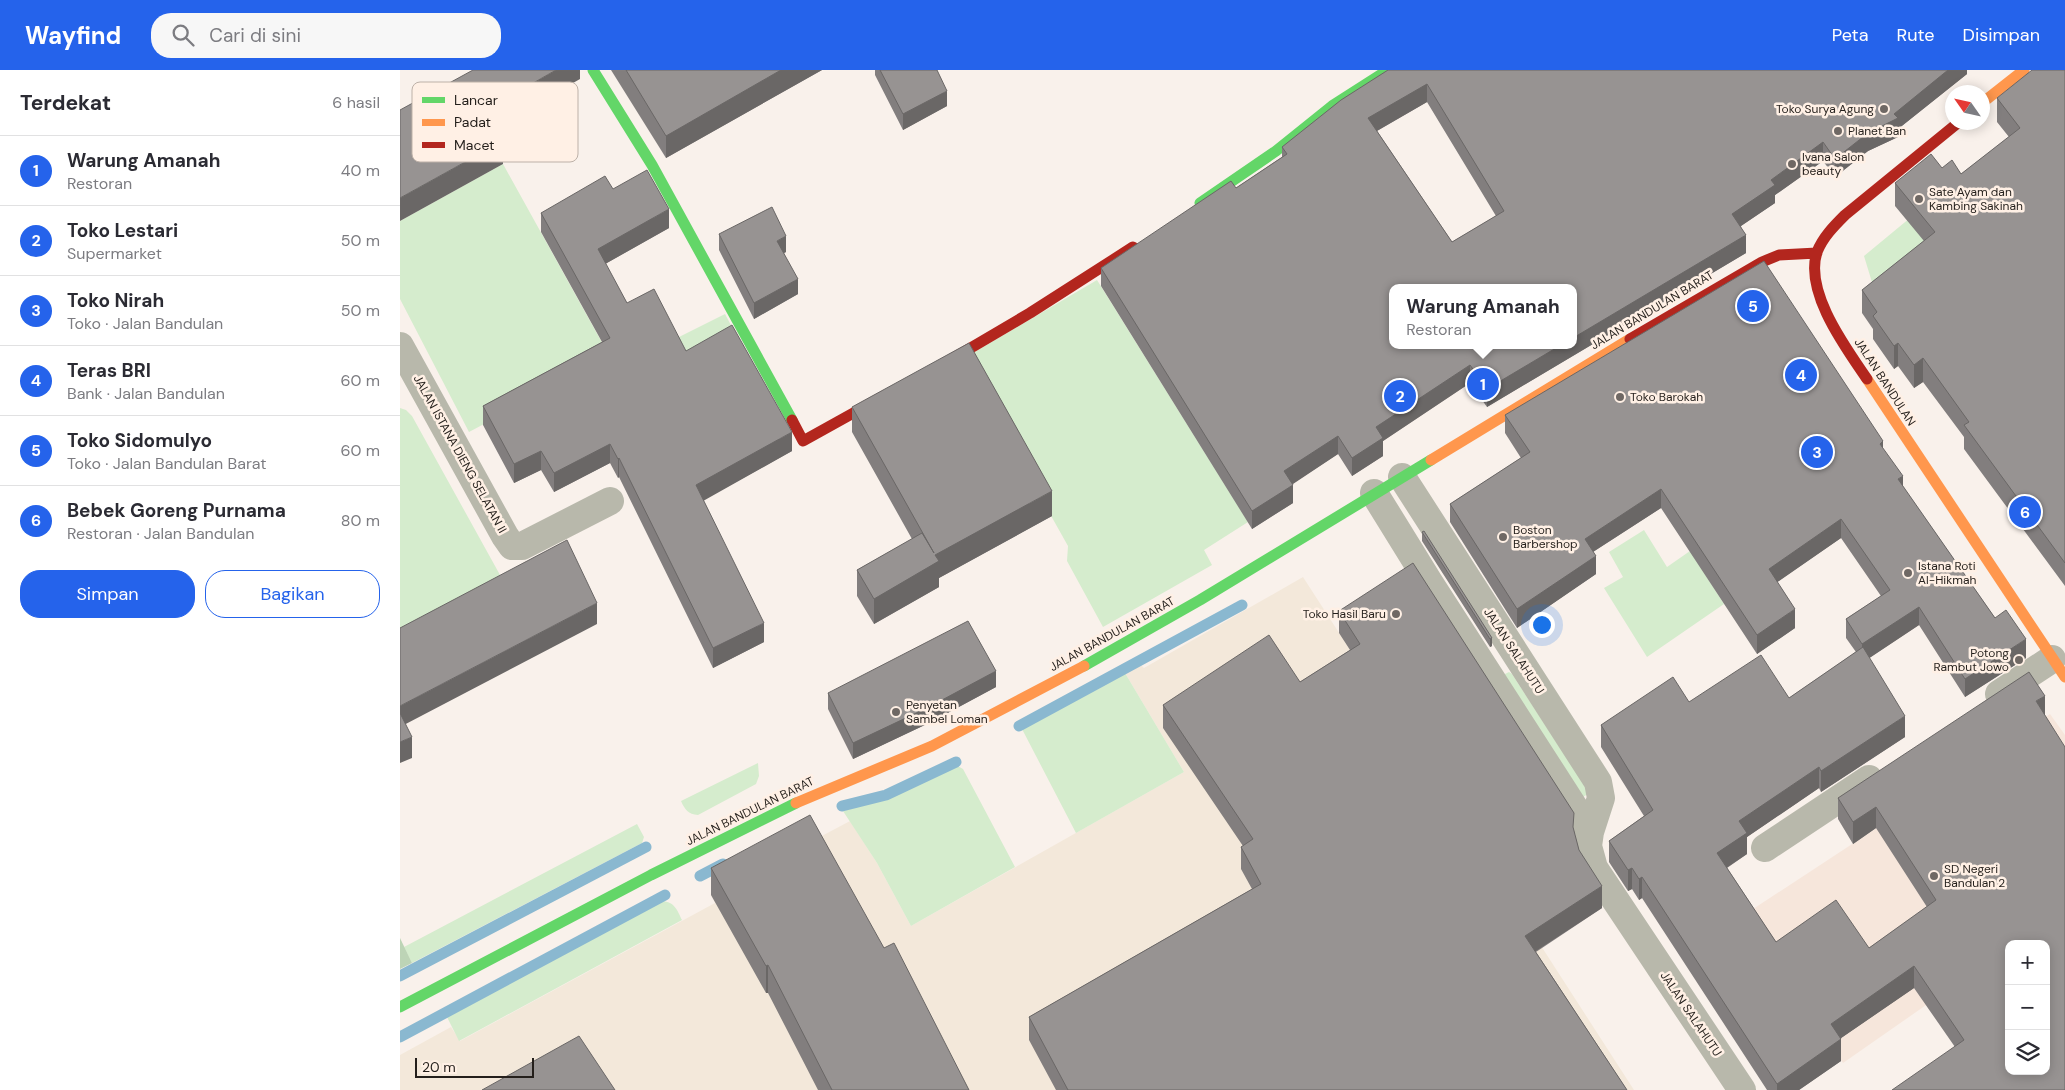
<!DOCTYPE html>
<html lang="id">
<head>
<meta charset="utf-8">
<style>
	:root { --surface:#fff; --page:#f7f7f7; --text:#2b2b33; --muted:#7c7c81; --line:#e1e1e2; --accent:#2563eb }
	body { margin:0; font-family:"DM Sans",sans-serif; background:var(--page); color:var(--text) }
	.controls { position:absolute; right:15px; bottom:15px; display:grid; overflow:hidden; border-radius:10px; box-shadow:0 2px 12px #0003 }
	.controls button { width:45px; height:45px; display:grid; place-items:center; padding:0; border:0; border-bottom:1px solid var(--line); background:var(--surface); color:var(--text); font:25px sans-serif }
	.compass { position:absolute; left:1545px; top:15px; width:45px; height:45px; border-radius:50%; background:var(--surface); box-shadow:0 2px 12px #0003; rotate:304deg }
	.scale { position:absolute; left:15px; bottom:12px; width:119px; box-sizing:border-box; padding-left:5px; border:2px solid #241f1b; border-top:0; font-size:14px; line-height:18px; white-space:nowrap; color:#241f1b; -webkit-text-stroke:4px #fff0e5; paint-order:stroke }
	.you { position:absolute; left:1141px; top:554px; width:18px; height:18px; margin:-12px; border:4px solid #fff; border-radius:50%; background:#1a73e8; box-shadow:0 0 0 8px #1a73e833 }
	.badge { display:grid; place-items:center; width:32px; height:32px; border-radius:50%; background:var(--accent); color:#fff; font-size:16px; font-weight:700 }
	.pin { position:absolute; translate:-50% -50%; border:2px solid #fff; box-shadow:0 1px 5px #0006 }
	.popup { position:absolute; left:989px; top:214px; width:188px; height:65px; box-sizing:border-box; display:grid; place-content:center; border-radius:10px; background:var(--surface); filter:drop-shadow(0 1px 4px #0005); font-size:16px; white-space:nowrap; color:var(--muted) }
	.popup b { font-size:19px; color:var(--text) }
	.popup::after { content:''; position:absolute; left:50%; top:100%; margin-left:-10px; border:10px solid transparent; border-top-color:var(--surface) }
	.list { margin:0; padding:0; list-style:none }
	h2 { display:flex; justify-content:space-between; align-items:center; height:65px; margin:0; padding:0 20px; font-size:21px }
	h2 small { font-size:16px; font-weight:400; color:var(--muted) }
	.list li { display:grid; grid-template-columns:32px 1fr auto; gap:15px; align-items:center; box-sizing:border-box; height:70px; padding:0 20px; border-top:1px solid var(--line) }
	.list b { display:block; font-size:19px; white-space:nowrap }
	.list p { margin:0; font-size:16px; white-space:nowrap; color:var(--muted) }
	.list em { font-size:16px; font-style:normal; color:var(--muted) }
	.actions { display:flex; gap:10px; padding:15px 20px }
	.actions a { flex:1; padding:11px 0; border:1px solid var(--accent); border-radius:20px; text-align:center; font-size:18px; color:var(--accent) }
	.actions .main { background:var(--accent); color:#fff }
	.icon { flex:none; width:28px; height:28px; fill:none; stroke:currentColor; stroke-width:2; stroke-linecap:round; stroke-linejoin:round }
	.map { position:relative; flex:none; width:1665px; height:1020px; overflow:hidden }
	header { display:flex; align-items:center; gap:30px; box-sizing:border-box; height:70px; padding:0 25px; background:var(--accent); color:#fff }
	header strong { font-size:24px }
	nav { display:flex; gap:28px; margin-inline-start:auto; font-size:18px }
	.search { width:350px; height:45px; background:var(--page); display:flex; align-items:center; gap:12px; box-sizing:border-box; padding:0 18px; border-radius:20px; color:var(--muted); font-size:19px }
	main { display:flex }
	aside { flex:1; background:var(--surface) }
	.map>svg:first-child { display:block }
</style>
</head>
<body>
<header>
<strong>Wayfind</strong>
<div class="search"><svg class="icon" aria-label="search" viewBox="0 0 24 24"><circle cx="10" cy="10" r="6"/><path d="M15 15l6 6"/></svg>Cari di sini</div>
<nav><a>Peta</a><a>Rute</a><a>Disimpan</a></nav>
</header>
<main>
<aside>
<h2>Terdekat<small>6 hasil</small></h2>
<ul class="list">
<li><span class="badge">1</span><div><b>Warung Amanah</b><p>Restoran</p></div><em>40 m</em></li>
<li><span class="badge">2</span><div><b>Toko Lestari</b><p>Supermarket</p></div><em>50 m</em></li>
<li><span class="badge">3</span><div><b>Toko Nirah</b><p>Toko · Jalan Bandulan</p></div><em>50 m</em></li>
<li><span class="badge">4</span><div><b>Teras BRI</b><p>Bank · Jalan Bandulan</p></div><em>60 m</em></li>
<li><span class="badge">5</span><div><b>Toko Sidomulyo</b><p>Toko · Jalan Bandulan Barat</p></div><em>60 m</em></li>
<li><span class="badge">6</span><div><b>Bebek Goreng Purnama</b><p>Restoran · Jalan Bandulan</p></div><em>80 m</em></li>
</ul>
<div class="actions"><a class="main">Simpan</a><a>Bagikan</a></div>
</aside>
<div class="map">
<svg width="1665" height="1020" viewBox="0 0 1665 1020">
	<rect width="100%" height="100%" fill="#f9f1eb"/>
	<path fill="#f6e6db" d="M1650,644L1665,665V839L1609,874L1562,910L1443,993L1344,845Z"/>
	<path fill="#f3e8da" d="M903,507L1234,1020H0V985L51,957L60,971L315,833L311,825L450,751L477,793L511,856L784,702L725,603L741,595L744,598Z"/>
	<path fill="#d5eccd" d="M103,94L210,287L69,362L0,229V151Z
		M1516,143L1544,179L1478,232L1464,186Z
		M697,210L848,452L804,480L812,495L703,557L667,491L668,476L563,289Z
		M325,244L339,270L233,330L271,271Z
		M0,338L6,340L12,346L110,523L0,579Z
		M1244,460L1267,497L1290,481L1324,534L1247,587L1204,518L1223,507L1209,482Z
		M1109,602L1112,604L1187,719L1188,724L1183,727L1105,609V604Z
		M725,603L784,702L676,763L622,659L624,656Z
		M358,693L359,706L356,714L298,745C288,744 285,740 281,731Z
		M556,695L563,699L615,797L511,856L477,793L443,741L488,728Z
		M237,754L244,767L242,773L12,893L4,877Z
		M262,831C275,832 277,840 282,850L59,971L47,947Z"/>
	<path fill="#bdd4b6" d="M0,868L12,893L0,899Z"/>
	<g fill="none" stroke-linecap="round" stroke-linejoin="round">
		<path stroke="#8ab8d0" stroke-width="11" d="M619,656L842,535
			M442,736L486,725L556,692
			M300,806L323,794
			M0,906L246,777
			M0,967L265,825"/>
		<path stroke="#b8b8ab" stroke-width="28" d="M0,276L105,466L112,476H122L210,431
			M1002,407L1198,712L1201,728L1190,762L1188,776L1194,798L1342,1020
			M974,423L1029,512L1190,762
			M1599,624L1652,589
			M1365,778L1469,709"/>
		<path stroke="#63d668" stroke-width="11" d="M193,0L252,95L392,350
			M800,133L876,81L932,36L988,0
			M684,596L800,530L1031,390
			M0,937L251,805L396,733"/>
		<path stroke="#ff974d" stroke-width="11" d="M1582,33L1624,0
			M1467,309L1665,607
			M1031,390L1230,269
			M396,733L532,676L684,596"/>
		<path stroke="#b3261e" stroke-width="11" d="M1230,269L1362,192L1379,185L1417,183
			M540,296L630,243L733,177
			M1467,309C1446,278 1404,222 1417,182C1423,167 1434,156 1445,145L1559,52
			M392,350L403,371L484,326"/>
	</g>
	<path fill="#827e7e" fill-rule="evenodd" d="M211,0H422L266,88Z
		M475,0H537L547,36L503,60L475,5Z
		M988,0H1567V4L1498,59V67L1468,81L1435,107L1423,91L1375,125V133L1341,156L1346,183L1087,337L1070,313L983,371V386L952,406L938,384L892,414L893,433L852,459L701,216V198L836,118L882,87V77ZM1027,32L1096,146L1052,172L977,61Z
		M1665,0V516L1564,379V367L1523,312L1514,318L1498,296L1494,299L1473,269V259L1462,243V220L1524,171L1495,136V113L1542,98L1561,104L1609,67L1597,52V28Z
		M213,119L269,158L205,194L227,233L286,281L392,381L303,430L364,572L313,598L219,407L218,408L210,393L154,422L141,400L114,413L83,355V336L202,272L141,162V143Z
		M319,164L386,182L384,183L398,224L354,249L319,180Z
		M452,337L652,446L539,508V517L474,554L457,526V500L512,469L452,362Z
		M1105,345L1483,379L1503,417L1595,548L1626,588L1565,627L1519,555L1469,588L1505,667L1421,722L1419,718L1347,767V784L1327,798L1376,872L1469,878L1527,837L1476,758L1453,774L1438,749V728L1645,645L1665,1020L1555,977L1514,918L1441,968V991L1399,1020H1367L1242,828L1239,830L1232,819L1228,821L1209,792V771L1244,746L1201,677V655L1289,632L1389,628L1456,582L1446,568V549L1481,526L1441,468L1377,512L1395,558L1357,584L1261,438L1193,482L1196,504L1117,558L1050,452V434L1121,388L1105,363Z
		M1022,462L1092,568V576L1090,577L1022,471Z
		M939,541L1174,761L1179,780L1202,838L1136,882L1227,1020H656L629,970V947L852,819L841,799V777L843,776L763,658V635L900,612L950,580L939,563Z
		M596,617L529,653L453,689L428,639V623Z
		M311,798L484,878L569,1020H418L368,923H366L311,825Z"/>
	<path fill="#6a6766" d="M156,0H180V9L86,63V40Z
		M381,0H422L266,88V66Z
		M1548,0H1567V4L1498,59V67L1468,81L1435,107V89Z
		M1027,14V32L968,66V48Z
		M547,21V36L503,60V44Z
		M103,71V94L0,151V128Z
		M1423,72V91L1375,125V133L1332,162V144L1371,110Z
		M269,139V158L198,198V179Z
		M1346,165V183L1087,337V319L1161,275H1173V268Z
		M386,166V182L377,186V171Z
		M398,209V224L354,249V233Z
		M1498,273V296L1494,299V276Z
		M1523,288V312L1514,318V295Z
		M1070,295V313L983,371V386L952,406V388L976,357Z
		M392,362V381L296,435V415Z
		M938,366V384L884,420V401Z
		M1483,371V390L1480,374Z
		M210,374V393L154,422V403Z
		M141,381V400L114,413V394Z
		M219,388V407L218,408V389Z
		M1503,406V425L1498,409Z
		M893,415V433L852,459V441Z
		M1261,419V438L1185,487V469Z
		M652,421V446L539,508V517L474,554V529L535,485Z
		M1441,449V468L1369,518V499Z
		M1196,486V504L1117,558V539Z
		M197,533V554L0,657V636Z
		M1519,537V555L1462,593V574Z
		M1395,539V558L1357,584V565Z
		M364,553V572L313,598V578Z
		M1092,568V576L1090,577V569Z
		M1626,569V588L1565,627V609Z
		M596,601V617L529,653L453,689V673Z
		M1645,626V647L1636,631Z
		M1505,646V667L1421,722V701Z
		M12,667V688L0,693V672Z
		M1419,697V718L1347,767V784L1317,804V783L1339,751Z
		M1476,737V758L1453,774V752Z
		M1232,798V819L1228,821V800Z
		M1242,807V828L1239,830V809Z
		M1202,816V838L1125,888V866Z
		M368,895V923H366V896Z
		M1514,896V918L1431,975V954Z
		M1441,969V991L1399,1020H1377V1014Z"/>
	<path fill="#979392" stroke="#6a6766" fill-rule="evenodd" d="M73,0H156L86,40L103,71L0,128V40Z
		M226,0H381L266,66Z
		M480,0H537L547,21L503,44Z
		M988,0H1548L1494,44L1498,48L1468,63L1435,89L1423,72L1371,110L1375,115L1332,144L1346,165L1173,268V218H993V275H1161L1087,319L1070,295L976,357L983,368L952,388L938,366L884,401L893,415L852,441L701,198L831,111L836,118L887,84L882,77L941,30ZM1027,14L1104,141L1052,172L968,48Z
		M1632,0H1665V493L1564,355L1569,352L1523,288L1514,295L1498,273L1494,276L1473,246L1477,242L1462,220L1535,162L1495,113L1531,84L1542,98L1552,90L1561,104L1620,58L1597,28Z
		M247,100L269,139L198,179L227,233L254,219L286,281L332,255L392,362L296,415L364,553L313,578L219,388L218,389L210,374L154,403L141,381L114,394L83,336L210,268L141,143L205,106L213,119Z
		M372,137L386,166L377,171L398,209L354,233L319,164Z
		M1364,191L1483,371L1480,374L1503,406L1498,409L1595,548L1606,540L1626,569L1565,609L1519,537L1462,574L1446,549L1490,520L1441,449L1369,499L1395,539L1357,565L1261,419L1185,469L1196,486L1117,539L1050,434L1130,382L1105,345Z
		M569,273L652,421L535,485L539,491L474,529L457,500L522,463L534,483L452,337Z
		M1024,461L1092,568L1090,569L1022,462Z
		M167,470L197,533L0,636V558Z
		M1013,493L1174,743L1173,757L1179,780L1202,816L1125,866L1227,1020H668L629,947L861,814L841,777L853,769L763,635L869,565L900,612L960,574L939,541Z
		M568,551L596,601L529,637L453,673L428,623Z
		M1463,577L1505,646L1421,701L1419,697L1339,751L1347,763L1317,783L1376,872L1436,830L1469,878L1536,830L1476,737L1453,752L1438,728L1629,602L1645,626L1636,631L1665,677V1020H1492L1564,970L1514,896L1431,954L1441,969L1377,1014L1242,807L1239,809L1232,798L1228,800L1209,771L1253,740L1201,655L1273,607L1289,632L1361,585L1389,628ZM1609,874H1646V1001H1609Z
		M0,643L12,667L0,672Z
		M410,745L484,878L494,873L569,1020H432L368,895L366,896L311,798Z
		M179,966L215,1020H82Z"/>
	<g fill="#6f6864" stroke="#fff0e5" stroke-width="2">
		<circle cx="1484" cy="39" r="5"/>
		<circle cx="1438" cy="61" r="5"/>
		<circle cx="1392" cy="94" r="5"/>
		<circle cx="1519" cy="129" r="5"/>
		<circle cx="1220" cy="327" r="5"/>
		<circle cx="1103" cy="467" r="5"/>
		<circle cx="1508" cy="503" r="5"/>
		<circle cx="996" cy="544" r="5"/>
		<circle cx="1619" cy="590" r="5"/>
		<circle cx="496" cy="642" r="5"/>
		<circle cx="1534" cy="806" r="5"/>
	</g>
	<g text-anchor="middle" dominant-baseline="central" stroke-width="5" stroke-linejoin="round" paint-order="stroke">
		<g font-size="12" fill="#241f1b" stroke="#fff0e5" text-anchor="start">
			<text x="1474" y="39" text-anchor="end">Toko Surya Agung</text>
			<text x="1448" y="61">Planet Ban</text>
			<text x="1402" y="87">Ivana Salon<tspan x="1402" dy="14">beauty</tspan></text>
			<text x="1529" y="122">Sate Ayam dan<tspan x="1529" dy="14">Kambing Sakinah</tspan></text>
			<text x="1230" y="327">Toko Barokah</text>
			<text x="1113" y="460">Boston<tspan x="1113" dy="14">Barbershop</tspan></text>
			<text x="1518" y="496">Istana Roti<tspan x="1518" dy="14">Al-Hikmah</tspan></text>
			<text x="986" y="544" text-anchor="end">Toko Hasil Baru</text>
			<text x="1609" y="583" text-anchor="end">Potong<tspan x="1609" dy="14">Rambut Jowo</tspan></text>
			<text x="506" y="635">Penyetan<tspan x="506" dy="14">Sambel Loman</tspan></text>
			<text x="1544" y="799">SD Negeri<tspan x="1544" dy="14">Bandulan 2</tspan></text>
		</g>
		<g font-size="12" fill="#241f1b" stroke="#fff0e5">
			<text transform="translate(1252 240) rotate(-31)">JALAN BANDULAN BARAT</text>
			<text transform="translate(1485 312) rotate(57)">JALAN BANDULAN</text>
			<text transform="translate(60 384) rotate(61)">JALAN ISTANA DIENG SELATAN II</text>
			<text transform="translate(712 564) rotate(-29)">JALAN BANDULAN BARAT</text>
			<text transform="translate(1114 581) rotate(57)">JALAN SALAHUTU</text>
			<text transform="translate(350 741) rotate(-26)">JALAN BANDULAN BARAT</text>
			<text transform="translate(1291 944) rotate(56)">JALAN SALAHUTU</text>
		</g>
	</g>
	<rect x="12" y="12" width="166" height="80" rx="8" fill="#fff0e5" stroke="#bdb1a8" stroke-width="1"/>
	<rect x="22" y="27" width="23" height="6" fill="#63d668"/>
	<rect x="22" y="49" width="23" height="7" fill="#ff974d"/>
	<rect x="22" y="72" width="23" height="6" fill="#b3261e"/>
	<g font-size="14" fill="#241f1b">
		<text x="54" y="35">Lancar</text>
		<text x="54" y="57">Padat</text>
		<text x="54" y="80">Macet</text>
	</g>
</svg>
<div class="controls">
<button>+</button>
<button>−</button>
<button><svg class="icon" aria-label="layers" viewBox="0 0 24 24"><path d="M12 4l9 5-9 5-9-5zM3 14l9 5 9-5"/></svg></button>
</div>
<svg class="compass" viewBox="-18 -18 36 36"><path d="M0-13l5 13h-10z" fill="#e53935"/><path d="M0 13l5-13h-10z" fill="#7c7c81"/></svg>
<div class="scale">20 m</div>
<div class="you"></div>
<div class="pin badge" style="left:1083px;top:314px">1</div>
<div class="popup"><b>Warung Amanah</b>Restoran</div>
<div class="pin badge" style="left:1000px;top:326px">2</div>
<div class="pin badge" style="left:1417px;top:382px">3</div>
<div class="pin badge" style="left:1401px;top:305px">4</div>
<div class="pin badge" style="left:1353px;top:236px">5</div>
<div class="pin badge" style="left:1625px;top:442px">6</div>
</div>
</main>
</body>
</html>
